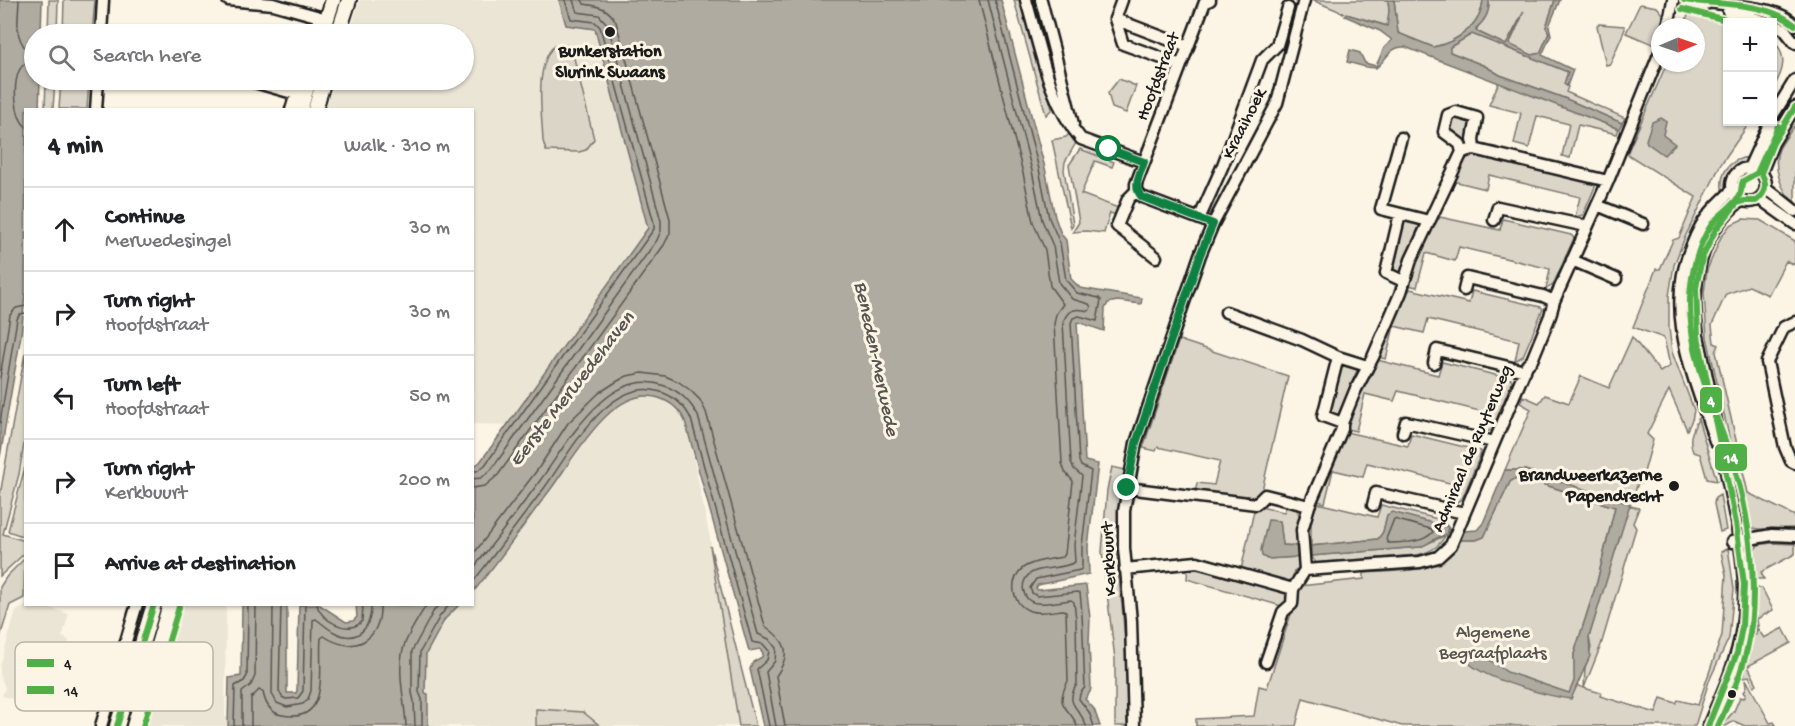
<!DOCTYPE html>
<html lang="en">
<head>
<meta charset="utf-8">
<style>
	:root { --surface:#fff; --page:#f2f2f2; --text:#202124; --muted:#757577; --line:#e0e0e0 }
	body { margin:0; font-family:"Gochi Hand",sans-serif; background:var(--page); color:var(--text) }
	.controls { position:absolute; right:18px; top:18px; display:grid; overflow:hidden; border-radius:0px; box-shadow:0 2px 4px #0004 }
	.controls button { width:54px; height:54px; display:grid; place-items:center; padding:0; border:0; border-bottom:2px solid var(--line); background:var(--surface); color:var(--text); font:30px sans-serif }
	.compass { position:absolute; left:1651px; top:18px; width:54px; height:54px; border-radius:50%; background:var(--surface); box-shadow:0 2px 4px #0004; rotate:88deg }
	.stop { position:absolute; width:18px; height:18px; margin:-14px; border:4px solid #0b8043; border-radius:50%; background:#fff }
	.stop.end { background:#0b8043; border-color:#fff; box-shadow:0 2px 6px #0008 }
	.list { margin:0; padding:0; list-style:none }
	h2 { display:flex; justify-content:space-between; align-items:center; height:78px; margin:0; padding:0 24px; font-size:26px }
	h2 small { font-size:20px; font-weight:400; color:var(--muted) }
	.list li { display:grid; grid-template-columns:39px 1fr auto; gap:18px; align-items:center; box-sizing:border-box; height:84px; padding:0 24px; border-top:2px solid var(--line) }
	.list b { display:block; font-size:22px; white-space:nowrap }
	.list p { margin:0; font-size:20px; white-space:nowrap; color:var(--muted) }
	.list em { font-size:20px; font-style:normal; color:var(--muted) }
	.icon { flex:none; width:33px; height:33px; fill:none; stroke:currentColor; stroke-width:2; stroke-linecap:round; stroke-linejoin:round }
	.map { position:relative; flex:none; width:1795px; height:726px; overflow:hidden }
	.search { position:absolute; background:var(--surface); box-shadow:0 2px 4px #0004; left:24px; top:24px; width:450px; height:66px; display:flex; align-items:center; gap:15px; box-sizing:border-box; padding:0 21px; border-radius:33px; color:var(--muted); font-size:22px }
	.panel { position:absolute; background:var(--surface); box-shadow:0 2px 4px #0004; left:24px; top:108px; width:450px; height:498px; border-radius:0px }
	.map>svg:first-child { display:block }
</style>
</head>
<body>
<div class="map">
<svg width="1795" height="726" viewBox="0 0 1795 726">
	<rect width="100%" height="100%" fill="#fcf5e5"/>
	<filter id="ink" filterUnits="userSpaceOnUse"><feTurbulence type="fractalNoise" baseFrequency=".0167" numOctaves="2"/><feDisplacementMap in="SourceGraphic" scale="12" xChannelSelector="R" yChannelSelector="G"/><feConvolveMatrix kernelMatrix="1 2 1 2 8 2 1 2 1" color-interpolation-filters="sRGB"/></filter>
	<g filter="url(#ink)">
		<path fill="#ebe5d6" d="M360,0H592L653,220L511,425L473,424L472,110H325L335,80H464V34H349Z
			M648,394L663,397L685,418L749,726H127L165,604L226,605L225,717L303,715L412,656L451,605L472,604L473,575L579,426L628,400Z
			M36,604L69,614L62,637L69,640L59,677L52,675L43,707L2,696L5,688L0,675V666L16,611L27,605Z"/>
		<path fill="#dbd5c8" stroke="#7c7872" stroke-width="1.5" d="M49,0H58L57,34H48Z
			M64,0H95L92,34H63Z
			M1014,0H1024L1052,109L1046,115Z
			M1312,0H1388L1389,10L1388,26L1346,14Z
			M1394,0H1483C1481,25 1456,43 1433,47L1398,33Z
			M1489,0H1555L1546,27L1549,33L1540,54L1532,55L1509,45L1522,17L1506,45L1476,31L1489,4Z
			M1640,4L1657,7L1663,14L1662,25L1655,45L1626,33Z
			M1689,13L1732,22H1728V122H1750L1721,164L1685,237L1674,265L1669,296V328L1672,352L1694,410L1692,420L1693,418L1687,430L1669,390L1647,434L1653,440L1641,483H1638L1630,506L1639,508L1633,523L1636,528L1601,645L1584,688L1601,693L1600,696L1656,713L1661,698L1676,703L1678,700L1698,705L1722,635L1726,575L1721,552L1728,548L1734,589L1729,638L1709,681L1695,726H1402L1303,698L1296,726H1196V719L1254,716L1259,686L1267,688L1300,586L1364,579V573C1396,570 1446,576 1461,540H1476L1484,537L1510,482L1516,478H1523L1615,507L1597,582L1574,654L1575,685L1584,688L1585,666L1591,648L1589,637L1629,504L1525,470H1505L1531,409L1520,403L1523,396L1539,403L1545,395L1569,403L1581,376L1609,388L1632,337L1660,372L1670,366L1664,338L1633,327L1656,269H1660L1673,240L1679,238L1696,197L1627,154L1667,63H1696V27H1683Z
			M1599,24L1624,26L1625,29L1610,64L1606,65L1597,26Z
			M1472,34L1568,72L1564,84L1568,87L1566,92L1625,118L1622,123L1564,98L1500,75L1485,66L1450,52L1449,49L1450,47Z
			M1773,39C1788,56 1784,71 1773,88Z
			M566,45L574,58L594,139L586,150L579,152L546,151L543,141C542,114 534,66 554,46Z
			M1119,79L1136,86L1126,113L1112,108L1108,93Z
			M46,80H55L53,109H45Z
			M61,80H89L87,109H59Z
			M1499,82L1619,129L1617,134L1578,125L1570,158L1562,156L1569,124L1537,116L1529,148L1514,144L1521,113L1489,105Z
			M1455,117L1469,120L1471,123L1468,142L1464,143L1450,132L1449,123Z
			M1795,125V202C1781,193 1772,165 1779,149C1783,141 1790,132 1795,125Z
			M1069,134L1077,141L1065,162L1064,170L1073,224L1071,228L1052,140L1066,137Z
			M1080,149L1114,162L1112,167L1095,161L1081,194L1121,209L1116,215L1110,213L1104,233L1086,231L1073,232L1079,222L1069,165Z
			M1470,156H1487L1557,175L1562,174L1593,183L1595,187L1583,215L1575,217L1580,197L1489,175L1486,189L1453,181C1458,171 1460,162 1470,156Z
			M1749,157C1745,163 1739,165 1734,171C1727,178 1729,187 1723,194C1718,174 1729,159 1749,157Z
			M1719,209L1724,213L1713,227L1692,309L1682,310L1683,293L1697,238Z
			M1440,217L1500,230L1503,219L1571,235L1574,238L1553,285L1546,289L1550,269L1459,247L1455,261L1426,253L1417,287L1408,285C1414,261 1425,239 1437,218L1439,219Z
			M1743,219L1760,220L1795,241V265L1786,261L1768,295L1749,286L1726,294L1712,325L1714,343L1719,345L1716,352L1748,493L1795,516V528C1782,527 1759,532 1749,527L1707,337L1704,293L1707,270L1721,237L1730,225Z
			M1407,220L1420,224L1399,274L1392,270L1402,225Z
			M1410,289L1469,303L1472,291L1541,307L1543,309L1523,356L1515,361L1519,341L1428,319L1424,333L1394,326L1386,359L1378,357L1406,291H1409Z
			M1179,340L1288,376L1260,499L1195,494L1197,483L1214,485L1220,461L1158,447L1156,451L1143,448Z
			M25,353V438L19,474L3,534L25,541V553L0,576V495Z
			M1377,360L1438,375L1442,362L1511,379L1512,381L1492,430L1484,433L1488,413L1398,391L1394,401L1365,394L1356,431L1347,429C1351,405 1364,381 1377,360Z
			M1346,364L1358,368L1337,417L1330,413V411L1341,367Z
			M1698,419L1717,481L1707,479L1700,454L1693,452C1688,439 1692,431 1698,419Z
			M1346,432L1408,446L1411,434L1481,451V453L1462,499L1455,503L1458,485L1367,463L1363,477L1333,470L1325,503L1317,501Z
			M25,467V537L8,531Z
			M1112,467L1126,470C1119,503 1116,536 1118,570C1119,585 1122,600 1123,616C1126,652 1128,689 1127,726H1115V659L1102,552L1107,490Z
			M1720,495L1726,530L1720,532L1714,504L1715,498Z
			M1317,503L1377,517L1381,505L1446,521L1445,523L1449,529C1441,545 1434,551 1417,555L1316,563L1311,556L1420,547L1446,535L1387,515L1383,532L1378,539L1311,546V521Z
			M1287,505L1296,507L1299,515L1297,546L1283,545L1280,521L1267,559L1298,557L1299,568L1294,571L1291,584L1241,570L1255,506L1284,512Z
			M1771,543L1795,544V554L1761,572L1764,579H1756L1754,551L1758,545Z
			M710,546L756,726H739Z
			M25,558L24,598L10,605L0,637V587L7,576Z
			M1188,566H1205L1289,592L1285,607L1187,579Z
			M1756,588H1762L1773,610L1757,619L1758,626L1753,625Z
			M159,605H165L129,726H123Z
			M1757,628L1764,638L1783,628L1791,643L1748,666L1757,684L1754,686L1749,676L1744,677L1752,635H1756Z
			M1746,679L1770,723L1774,722L1776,725L1745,726L1734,721L1726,726H1721L1734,711L1740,697L1744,698L1746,693L1744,692L1747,686Z
			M536,709L583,712L598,724L536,726Z"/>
		<path fill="#b0aba1" stroke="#75726c" stroke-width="1.5" d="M0,0H42L41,34H34V80H40L39,109L26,110L25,294L21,335L0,457Z
			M559,0H1001L1045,168L1055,217L1061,234L1066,240L1071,279L1080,288L1142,298L1141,304L1117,301L1108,303L1105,309L1104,331L1078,322L1077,323L1085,461L1098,464L1088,547L1089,574L1038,585L1036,588L1038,590L1086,585L1090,618L1089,643L1091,688L1090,692L1085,699L1094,709L1100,726H763L750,669L753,662L762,657L763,653L760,649L749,651L685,421C680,410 671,402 659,398C612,383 573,460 550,490C524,524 500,560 473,592V467L480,462L503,431L648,228L595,29L566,25Z
			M1388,0H1394L1398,33L1433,47C1456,43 1481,25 1483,0H1489C1490,12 1485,21 1476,28V31L1506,45L1524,11L1509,44L1532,55L1540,53L1549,33L1546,27L1555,0H1560L1549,26L1551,35L1542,55L1573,70L1567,86L1564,84L1568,72L1472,34L1450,47V52L1485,66L1500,75L1564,98L1622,123L1619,129L1405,47C1389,46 1387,60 1376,68L1366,67L1347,62L1350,50L1360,53L1365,63L1376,66L1384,48L1392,40L1380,31L1345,16L1346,14L1387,26L1389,11Z
			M1661,118L1666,121L1663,135L1675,144L1664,155L1647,143L1646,140L1652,122Z
			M1505,470H1525L1630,504L1589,637L1590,656L1571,699C1546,696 1489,680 1470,664L1471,657L1476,654L1484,656L1507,672L1569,693L1574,681V654L1597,582L1615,507L1523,478H1516L1510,482L1484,537L1476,540H1461L1464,531L1477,530L1483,523Z
			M1392,512L1448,527L1446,535C1436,536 1429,544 1420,547L1311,556V546L1378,539L1383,532L1387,515Z
			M1268,520L1280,521L1283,545L1297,546L1298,557L1267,559L1262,556L1261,550Z
			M242,605H287V693H296L297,690L299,605H320L346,622L353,621L357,617L356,605H459L445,619L426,654L425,693L428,694V726H228L229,678L241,676Z"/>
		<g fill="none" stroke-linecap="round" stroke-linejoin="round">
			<path stroke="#575551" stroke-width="1.5" d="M19,0C18,26 13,37 32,56C29,61 22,64 19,71C13,85 14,116 26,127
				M979,0L1023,173L1033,222L1045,250L1050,286L1063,304L1056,314L1054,324L1062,463L1065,472L1073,481L1065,554L1063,557C1052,559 1037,560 1026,566C1008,576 1010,604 1030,611C1040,614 1053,611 1063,610L1066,611L1068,681C1053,709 1070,706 1077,726
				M988,0L1032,171L1042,220L1053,246L1059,283L1072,299L1089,304L1091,307L1089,311C1077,308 1067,308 1063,323L1071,462L1074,469L1082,476L1074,545L1075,562C1063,569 1046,567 1033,572C1018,579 1021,602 1037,603C1048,604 1060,601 1071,600L1074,602L1076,619L1077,684C1063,706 1081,707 1086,726
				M995,0L1039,169L1049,218L1060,243L1066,280L1077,293L1099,298L1101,300L1097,321L1079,316L1073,318L1071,323L1079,461L1081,466L1091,471L1082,546V568L1080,570L1036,579L1030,588L1032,593L1037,596L1078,592L1080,593C1084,625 1083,656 1085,687L1080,694L1079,699L1089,712L1094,726
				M0,378L10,315L16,308L26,306
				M0,423L17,319L20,314L26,313
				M472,471H477L485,465L654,229V223L600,27L595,22L571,19L565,0
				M472,479L481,478L491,470L657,240L661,231V221L608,25L599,15L577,12L573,0
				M472,488L485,486L498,475L664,245L670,233V219L616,22C609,8 599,6 584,4L582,0
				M1394,519L1431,529L1433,532C1422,544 1403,542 1388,543L1386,539Z
				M472,556L538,469L568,423L599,393L616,382L627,376L642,373L665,376L679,382L690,390L700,400L706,412L765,626C787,641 792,653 776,676L785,726
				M472,570C495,541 517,512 539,482C566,446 608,364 665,386C680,391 690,401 698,416L758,634L769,639L776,648L775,661L766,672L776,726
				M472,583C497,551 521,519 545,487C569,454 610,374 661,392C675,397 685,406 691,419L752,642L763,644L769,651L767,660L757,669L769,726
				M273,604L272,694L277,703L287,707L303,704L308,699L311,691L313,620L316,619C323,624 329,630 336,633C359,644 372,626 371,604
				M281,604L279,691L282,697L286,699L298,698L303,691L305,604
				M317,604C319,619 349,637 362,621L363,604
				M234,726L235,686L244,681L247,676L248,604
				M242,726V692L251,685L255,676L256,604
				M251,726V698L259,690L263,692C265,703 270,713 282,715C332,725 318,666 321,638L324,636C354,656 382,640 380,604
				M406,726C405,700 396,671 404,646C409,632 419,617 427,604
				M415,726L414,701L412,693V651L433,612L439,604
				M422,726V699L419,692L420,652L440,616L450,604"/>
			<g stroke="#1c1c1c" stroke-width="15">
				<path id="minor" d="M228,0L273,4L327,19
					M1026,0C1040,47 1048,100 1081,139L1144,162
					M1041,0L1073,124
					M1210,0L1205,2L1136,184V191L1142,197L1213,224
					M1684,0L1705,5
					M1700,3L1708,2C1732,6 1779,6 1795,25
					M1728,11L1768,22
					M1115,19L1122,0
					M1772,24L1784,29L1795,43
					M1668,27L1673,0
					M101,34L103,0
					M314,34L319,18
					M1181,65L1123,44L1115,19L1188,47
					M247,80L296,94
					M96,110L98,80
					M291,110L300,80
					M1772,117L1795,80
					M1401,138L1381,209L1429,221
					M1462,152L1460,144L1444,132L1448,115L1456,112L1477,118L1473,139L1474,149
					M1732 185a17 17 0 1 1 34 0a17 17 0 1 1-34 0Z
					M1749,168L1770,122
					M1761,173L1773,143L1795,107
					M1766,188L1795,211
					M1136,191L1128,199L1117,226L1156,257
					M1760,199L1795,224
					M1597,205L1643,224
					M1400,214L1386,273L1403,281
					M1199,219L1223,165L1262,60L1277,45L1288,8
					M1494,220L1498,207L1586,226
					M1572,260L1616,279
					M1464,290L1467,278L1543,296L1554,301
					M1226,312L1302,340L1338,357
					M1795,322L1784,327L1767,362L1785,447L1791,461L1795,463
					M1434,363L1437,350L1525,371
					M1342,423L1323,416L1338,357L1367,366
					M1403,433L1406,422L1494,442
					M1715,441C1694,377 1663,311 1692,245C1696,235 1700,225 1707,217C1714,207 1724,199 1732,190
					M1127,488L1256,504L1265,495L1309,506
					M1373,505L1376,493L1464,513
					M1732,542L1772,535L1795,536
					M1125,569L1197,562L1293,589
					M1305,570L1420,562L1438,557L1451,545L1527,365L1532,360L1550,316L1554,301L1608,181L1660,52
					M1305,570L1302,530L1309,506L1342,429V423L1355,391L1373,357L1401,292L1411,260L1462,152L1474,149L1608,181
					M1266,662L1283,612L1292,604L1293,589L1305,570
					M101,726L137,604
					M1134,726L1131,621L1124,548V511L1136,443L1200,255L1213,224L1277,103L1304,0
					M1708,726C1722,694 1737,662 1742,627C1750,569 1734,517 1724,461C1716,419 1707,377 1698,336C1690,287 1699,232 1741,201"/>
			</g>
			<g stroke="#1c1c1c" stroke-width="18">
				<path id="major" d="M322,34L333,0
					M338,34L349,0
					M300,110L309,80
					M315,110L324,80
					M117,726L154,604
					M134,726L170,604"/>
			</g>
			<use href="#minor" stroke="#fcf5e5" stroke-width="10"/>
			<use href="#major" stroke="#fcf5e5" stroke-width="14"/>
			<g stroke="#fcf5e5" stroke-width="10">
				<path id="bus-1" d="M1684,0C1720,5 1765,1 1795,25
					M117,726L154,604
					M1708,726L1737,653L1742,627L1744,584L1736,523L1698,336L1696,288L1702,258L1716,229L1737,203L1744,201H1756C1766,193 1768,184 1761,173L1773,143L1795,107"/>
			</g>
			<g stroke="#fcf5e5" stroke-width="10">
				<path id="bus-2" d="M1682,9L1734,22
					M143,726L179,607
					M1718,726C1729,701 1741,676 1747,649C1760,594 1750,514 1732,460C1714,408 1688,354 1690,297C1691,274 1698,244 1712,224C1720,213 1735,206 1740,194C1742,190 1741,185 1743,181L1757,173L1778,126"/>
			</g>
			<use href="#bus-1" stroke="#50af46" stroke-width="6"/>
			<use href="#bus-2" stroke="#50af46" stroke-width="6"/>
		</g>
	</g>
	<g fill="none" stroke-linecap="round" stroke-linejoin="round" filter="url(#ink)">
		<path stroke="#0b8043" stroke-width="8" d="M1109,149L1144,162C1140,174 1132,186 1142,197L1213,224L1200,255L1136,443L1127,488"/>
	</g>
	<g fill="#1c1c1c" stroke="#fcf5e5" stroke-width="2">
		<circle cx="610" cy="32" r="6"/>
		<circle cx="1674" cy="486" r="6"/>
		<circle cx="1732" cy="694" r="5"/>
	</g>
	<g text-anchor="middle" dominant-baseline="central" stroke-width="6" stroke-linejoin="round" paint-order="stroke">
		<g font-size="18" font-weight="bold" fill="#1c1c1c" stroke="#fcf5e5">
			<text x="610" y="52">Bunkerstation<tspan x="610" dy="21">Slurink Swaans</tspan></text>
			<text x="1662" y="476" text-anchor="end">Brandweerkazerne<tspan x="1662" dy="21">Papendrecht</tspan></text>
		</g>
		<g font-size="18" fill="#1c1c1c" stroke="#fcf5e5">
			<text transform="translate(1159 77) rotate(-69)">Hoofdstraat</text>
			<text transform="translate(1245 124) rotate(-63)">Kraaihoek</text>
			<text transform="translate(1473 449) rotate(-67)">Admiraal de Ruyterweg</text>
			<text transform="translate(1110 559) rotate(-93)">Kerkbuurt</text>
		</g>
		<g font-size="18" fill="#555450" stroke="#fcf5e5">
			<text x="1493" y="633">Algemene<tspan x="1493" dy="21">Begraafplaats</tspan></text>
		</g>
		<g font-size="20" font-style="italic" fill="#575551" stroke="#fcf5e5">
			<text transform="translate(875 359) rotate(78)">Beneden-Merwede</text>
			<text transform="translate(573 390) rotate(-52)">Eerste Merwedehaven</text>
		</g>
	</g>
	<rect x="15" y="642" width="198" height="69" rx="9" fill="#fcf5e5" stroke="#b9b4a9" stroke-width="1.5"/>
	<rect x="27" y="659" width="27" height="8" fill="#50af46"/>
	<rect x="27" y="686" width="27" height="8" fill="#50af46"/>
	<g font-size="16" fill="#1c1c1c">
		<text x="64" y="669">4</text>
		<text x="64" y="696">14</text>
	</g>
	<g stroke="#fcf5e5" stroke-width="2">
		<rect x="1699" y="386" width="24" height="28" rx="6" fill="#50af46"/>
		<rect x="1714" y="443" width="34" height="29" rx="6" fill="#50af46"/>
	</g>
	<g font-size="16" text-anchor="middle" font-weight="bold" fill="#fff">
		<text x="1711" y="406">4</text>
		<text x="1731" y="463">14</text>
	</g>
</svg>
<div class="controls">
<button>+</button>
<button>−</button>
</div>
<svg class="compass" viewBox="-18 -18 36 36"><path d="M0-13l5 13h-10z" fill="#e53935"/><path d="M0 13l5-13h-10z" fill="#757577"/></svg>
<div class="stop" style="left:1109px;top:149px"></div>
<div class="stop end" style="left:1127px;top:488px"></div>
<div class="search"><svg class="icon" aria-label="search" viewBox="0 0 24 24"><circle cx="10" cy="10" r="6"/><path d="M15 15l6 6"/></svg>Search here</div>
<section class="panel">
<h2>4 min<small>Walk · 310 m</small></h2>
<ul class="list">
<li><svg class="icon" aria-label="ahead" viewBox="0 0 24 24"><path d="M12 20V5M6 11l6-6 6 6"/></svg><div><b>Continue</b><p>Merwedesingel</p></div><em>30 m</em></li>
<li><svg class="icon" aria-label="right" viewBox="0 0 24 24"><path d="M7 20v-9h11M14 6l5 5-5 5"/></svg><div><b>Turn right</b><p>Hoofdstraat</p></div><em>30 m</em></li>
<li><svg class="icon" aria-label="left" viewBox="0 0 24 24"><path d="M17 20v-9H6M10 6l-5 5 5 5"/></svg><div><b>Turn left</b><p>Hoofdstraat</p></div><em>50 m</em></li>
<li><svg class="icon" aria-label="right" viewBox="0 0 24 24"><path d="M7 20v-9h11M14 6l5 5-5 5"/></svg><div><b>Turn right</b><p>Kerkbuurt</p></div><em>200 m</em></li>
<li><svg class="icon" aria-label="arrive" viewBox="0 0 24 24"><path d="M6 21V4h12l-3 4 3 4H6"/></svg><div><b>Arrive at destination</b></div></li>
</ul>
</section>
</div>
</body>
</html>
